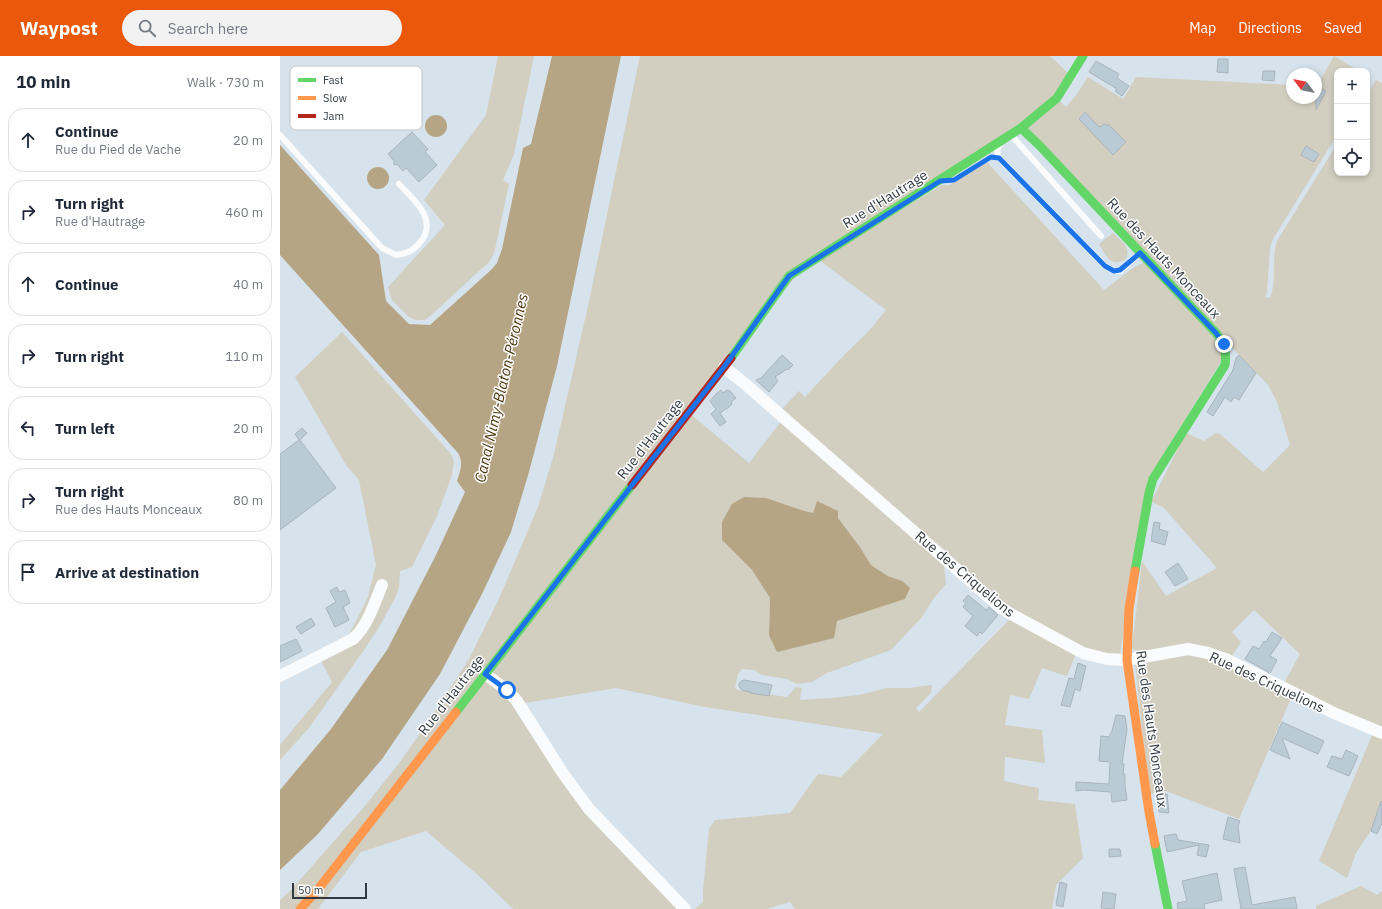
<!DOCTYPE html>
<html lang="en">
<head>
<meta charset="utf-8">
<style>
	:root { --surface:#fff; --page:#f2f2f3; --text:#1f2937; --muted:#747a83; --line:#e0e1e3; --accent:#ea580c }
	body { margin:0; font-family:"IBM Plex Sans",sans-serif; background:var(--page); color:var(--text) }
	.controls { position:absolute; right:12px; top:12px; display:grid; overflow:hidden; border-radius:8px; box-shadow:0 2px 6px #0003 }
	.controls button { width:36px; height:36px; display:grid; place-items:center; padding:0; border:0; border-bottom:1px solid var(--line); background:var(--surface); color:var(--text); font:20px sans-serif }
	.compass { position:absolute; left:1006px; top:12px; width:36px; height:36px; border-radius:50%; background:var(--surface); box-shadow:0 2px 6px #0003; rotate:302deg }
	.scale { position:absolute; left:12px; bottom:10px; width:75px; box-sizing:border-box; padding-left:4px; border:2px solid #313a41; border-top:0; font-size:11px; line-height:14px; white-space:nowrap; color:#313a41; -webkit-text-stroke:3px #fff; paint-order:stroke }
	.stop { position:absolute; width:12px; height:12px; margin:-9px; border:3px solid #1a73e8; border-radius:50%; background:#fff }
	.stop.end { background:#1a73e8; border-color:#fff; box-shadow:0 1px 4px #0008 }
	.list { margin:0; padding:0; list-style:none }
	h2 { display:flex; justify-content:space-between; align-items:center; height:52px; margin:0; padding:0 16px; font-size:17px }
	h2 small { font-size:13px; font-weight:400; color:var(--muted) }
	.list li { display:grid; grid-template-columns:26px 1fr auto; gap:12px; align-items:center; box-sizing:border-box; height:64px; margin:0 8px 8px; padding:0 8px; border:1px solid var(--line); border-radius:16px }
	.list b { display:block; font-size:15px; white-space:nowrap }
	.list p { margin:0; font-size:13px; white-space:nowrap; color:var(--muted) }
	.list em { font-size:13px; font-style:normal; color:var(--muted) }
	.icon { flex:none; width:22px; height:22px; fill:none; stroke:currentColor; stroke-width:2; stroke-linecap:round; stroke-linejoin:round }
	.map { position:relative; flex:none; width:1102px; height:853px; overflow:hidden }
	header { display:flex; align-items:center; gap:24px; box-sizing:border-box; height:56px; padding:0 20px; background:var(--accent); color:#fff }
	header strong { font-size:19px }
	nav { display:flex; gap:22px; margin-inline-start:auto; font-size:14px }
	.search { width:280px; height:36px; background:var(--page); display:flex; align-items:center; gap:10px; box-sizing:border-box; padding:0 14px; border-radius:22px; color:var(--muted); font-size:15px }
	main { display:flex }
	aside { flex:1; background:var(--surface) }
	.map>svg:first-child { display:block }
</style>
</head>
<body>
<header>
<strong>Waypost</strong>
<div class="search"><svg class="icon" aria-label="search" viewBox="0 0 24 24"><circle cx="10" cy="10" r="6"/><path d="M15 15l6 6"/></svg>Search here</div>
<nav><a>Map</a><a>Directions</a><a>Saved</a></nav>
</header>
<main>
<aside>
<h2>10 min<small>Walk · 730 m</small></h2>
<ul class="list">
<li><svg class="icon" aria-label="ahead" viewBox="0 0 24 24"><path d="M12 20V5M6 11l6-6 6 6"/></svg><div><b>Continue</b><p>Rue du Pied de Vache</p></div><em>20 m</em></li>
<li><svg class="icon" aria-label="right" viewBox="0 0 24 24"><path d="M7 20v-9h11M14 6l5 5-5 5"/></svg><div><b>Turn right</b><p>Rue d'Hautrage</p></div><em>460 m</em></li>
<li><svg class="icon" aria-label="ahead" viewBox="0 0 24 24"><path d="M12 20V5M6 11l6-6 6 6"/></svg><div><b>Continue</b></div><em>40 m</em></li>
<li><svg class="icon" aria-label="right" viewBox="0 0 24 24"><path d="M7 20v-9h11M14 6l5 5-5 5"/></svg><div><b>Turn right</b></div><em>110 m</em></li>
<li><svg class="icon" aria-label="left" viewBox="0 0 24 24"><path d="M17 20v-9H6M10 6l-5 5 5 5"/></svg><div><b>Turn left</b></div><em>20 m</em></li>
<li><svg class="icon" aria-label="right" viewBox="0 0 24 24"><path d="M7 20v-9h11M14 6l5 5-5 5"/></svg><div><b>Turn right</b><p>Rue des Hauts Monceaux</p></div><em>80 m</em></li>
<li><svg class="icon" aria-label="arrive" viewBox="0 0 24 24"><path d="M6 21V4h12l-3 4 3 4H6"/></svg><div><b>Arrive at destination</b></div></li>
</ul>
</aside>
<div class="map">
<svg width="1102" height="853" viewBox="0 0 1102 853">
	<rect width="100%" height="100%" fill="#d6e3ec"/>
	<path fill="#d2cec0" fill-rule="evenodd" d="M218,0H254L234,98L223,124L229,128L214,198L209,206L149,261L145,264H135L129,261L112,244L108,231L165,169L144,144L206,59Z
		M360,0H770L788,17L774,39L786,51L797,38L808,21L843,43L856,21L1012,29V42H1020L1027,47L1030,42H1036V32L1054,0L1079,15H1057V79L993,183L990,192L987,237L985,241L990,242C997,225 991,203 997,185L1057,88V117H1087V39L1096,24L1102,27V673L1003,629L1020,598L974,554L952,576L961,586L950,603L928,594L860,597L852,592L862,505L886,540L937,512L883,451L871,446L906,377L924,385L936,377L940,378L983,416L1010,389L997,346L988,329L741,72L523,211L408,356L469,407L506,359L501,354L519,335L525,341L566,297L588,276L606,254L539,204L662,129H670L707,106L824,234L853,212L865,206L932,277L943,302L870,420L840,597L836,600L811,596L735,554L664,510L666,528L654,542L642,561L611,594L547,617L532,626L517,628L507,623L482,619L474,614L462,613L458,618L455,632L458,634L507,641L516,631L522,632L520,644L551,642L579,639L607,632H629L652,629L651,637L636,652L639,656L731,562L796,598L787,620L762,612L749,643L730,639L725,669L762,674L765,707L725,701L724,725L759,732L758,744L795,748L803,802L776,829L772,853H515L510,846L487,853H415L423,846V834L429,773L435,764L510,757L538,718L561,721L603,678L425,651L336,632L245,647L230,646L259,691L400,853H233L199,820L146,775L81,796L38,853H0V844L11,834L84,751L120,706L152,660L189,603L218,545L258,451L274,398L308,250ZM537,446L558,462L580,491L591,509L608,520L622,525L624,543L557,565L489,579L490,542L472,514L442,484L521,454L533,457Z
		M833,177C842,186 851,191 846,203C831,212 826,200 819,188Z
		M62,276L171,398L174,406L172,419L157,460L132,511L120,515L119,531L116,540L101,568L84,594L29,672L0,704V689L52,626L40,603L73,584L70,577L88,541L96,509L79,424L66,409L15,321Z
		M918,596L1012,640L959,763L886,735L869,738L855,606Z
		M1093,677L1102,680V745L1092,773L1076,797L1067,822L1039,805Z
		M1081,830L1097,839L1102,835V853H1036V850Z"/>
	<path fill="#b6a584" d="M272,0H341L277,310L249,416L231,476L202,538L160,618L102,703L38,778L0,814V734L51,673L107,594L156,499L185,436L177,425C180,415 184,407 178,397L0,199V89L99,199L106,245L129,268L150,269L211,214L217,207L222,193L243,92L251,88Z
		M145 70a11 11 0 1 1 22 0a11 11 0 1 1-22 0Z
		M87 122a11 11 0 1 1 22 0a11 11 0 1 1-22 0Z
		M464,441L486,442L521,454L533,457L537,445L558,455V462L580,491L591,509L608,520L622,525L630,532L625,543L557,565L554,582L497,596L489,579L490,542L472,514L442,484V466L452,448Z"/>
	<path fill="#bbcbd6" stroke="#a9b4bb" d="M938,3H948V17L937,16Z
		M816,5L839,18L837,22L849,30L842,40L835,35L837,33L809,16Z
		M983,15H995L994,25L982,24Z
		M1036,30L1046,35L1036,54Z
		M805,56L818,70L821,71L824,67L827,70L828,68L846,86L833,99L799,63Z
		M132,76L148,93L145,96L157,109L139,126L126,112L123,115L117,108L114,109V105L108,98Z
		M1026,90L1039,98L1034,106L1021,99Z
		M502,299L513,309L508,314L507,313L495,321L498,325L489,336L476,324L481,322Z
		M959,299L976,317L959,344L954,341L951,346L945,341L933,360L927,356L953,314L956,302Z
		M441,334L443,337L447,334L450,335L456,342L451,346L452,348L449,351L440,357L446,366L440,370L431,358L436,353L430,345L436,338Z
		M22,372L27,377L20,384L56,432L0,474V398L19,384L15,378Z
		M874,466L880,467L879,473L888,476L885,489L871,485Z
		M898,507L908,523L895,530L885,516Z
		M57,531L59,536L65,534L70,547L63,551L69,564L55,571L46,552L56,546L50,535Z
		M688,539L706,554L709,551L718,559L702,578L700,576L697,580L685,570L693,560L683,551L686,547L683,545Z
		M31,562L35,569L21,578L16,571Z
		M992,576L1002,582L990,600L997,604L990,617L965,603L973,590L979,593L984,585L986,586Z
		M16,583L22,595L0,606V590Z
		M798,607L806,610L800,635L795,633L790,651L781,649L789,622L794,623Z
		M464,624L492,629L489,640L470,637V636L462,634L459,631V628L461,625Z
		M836,659L845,660L847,673L842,708H844L843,718H845V730L847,744L832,746L831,736L803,734L796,735V726L829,728L830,706L819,705L821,680L829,681L832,675Z
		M1002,666L1044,685L1038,698L1002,682L1010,703L990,694Z
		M1066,694L1078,700L1069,720L1047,711L1052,700L1062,703Z
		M877,738H887L889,757L879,756Z
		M1101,745L1102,767L1097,778L1091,775Z
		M948,761L960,765L958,770L960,787L943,783Z
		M896,778L898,784L929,789L926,801L917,799L919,789L887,796L884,780Z
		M829,793H840L841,800L829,801Z
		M965,811L972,849L1015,841L1017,853H961L954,813Z
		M937,817L942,844L924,848L925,853H898L897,847L907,845L902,825Z
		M780,826L787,828L783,851L776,849Z
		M823,836L836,838L834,853L821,852Z"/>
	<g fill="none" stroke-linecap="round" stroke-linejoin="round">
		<path stroke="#f9fbfc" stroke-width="6" d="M0,79L102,192L116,199C127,198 136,193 142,184C157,162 133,143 119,128
			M731,79L821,180
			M719,90L717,95L719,102L825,210L834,215H840L860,197"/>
		<path stroke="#f9fbfc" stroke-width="12" d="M444,311L464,327L720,551L731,558L803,597L827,603L847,604L908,593L928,597L948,604L1056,658L1102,677
			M205,618L227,634L237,645L282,716L309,753L405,853
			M0,620L73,583C88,569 94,548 102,529"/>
		<path stroke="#63d668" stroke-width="9" d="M741,72L759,89L936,277C944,287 947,296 945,309L873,423L869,437L855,515
			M451,302L509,220L741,72L777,42L803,0
			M176,656L352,429
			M875,788L888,853"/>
		<path stroke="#ff974d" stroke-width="9" d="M855,515L849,553L847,604L869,756L875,788
			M20,853L36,836L176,656"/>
		<path stroke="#b3261e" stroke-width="9" d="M352,429L451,302"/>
	</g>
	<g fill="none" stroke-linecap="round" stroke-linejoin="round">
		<path stroke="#1a73e8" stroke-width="5" d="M227,634L205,618L444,311L509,220L660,125L674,124L711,101L719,102L825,210L834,215L840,214L860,197L936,277L944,288"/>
	</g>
	<g text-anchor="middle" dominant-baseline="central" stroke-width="3" stroke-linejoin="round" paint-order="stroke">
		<g font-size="14" fill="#313a41" stroke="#fff">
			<text transform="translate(605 143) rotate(-32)">Rue d'Hautrage</text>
			<text transform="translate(884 202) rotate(47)">Rue des Hauts Monceaux</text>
			<text transform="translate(370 383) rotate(-52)">Rue d'Hautrage</text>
			<text transform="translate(685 518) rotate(40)">Rue des Criquelions</text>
			<text transform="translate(987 626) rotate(25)">Rue des Criquelions</text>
			<text transform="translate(171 639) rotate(-52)">Rue d'Hautrage</text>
			<text transform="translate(872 673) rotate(82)">Rue des Hauts Monceaux</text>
		</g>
		<g font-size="15" font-style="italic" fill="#4d360b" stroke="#fff">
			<text transform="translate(221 332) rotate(-77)">Canal Nimy-Blaton-Péronnes</text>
		</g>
	</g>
	<rect x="10" y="10" width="132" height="64" rx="6" fill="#fff" stroke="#c1c4c6" stroke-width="1"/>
	<rect x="18" y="22" width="18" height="4" fill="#63d668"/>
	<rect x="18" y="40" width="18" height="4" fill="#ff974d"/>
	<rect x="18" y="58" width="18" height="4" fill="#b3261e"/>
	<g font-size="11" fill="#313a41">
		<text x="43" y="28">Fast</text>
		<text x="43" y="46">Slow</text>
		<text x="43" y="64">Jam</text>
	</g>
</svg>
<div class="controls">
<button>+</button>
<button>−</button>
<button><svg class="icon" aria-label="locate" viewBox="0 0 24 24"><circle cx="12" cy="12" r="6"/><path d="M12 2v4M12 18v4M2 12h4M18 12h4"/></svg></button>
</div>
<svg class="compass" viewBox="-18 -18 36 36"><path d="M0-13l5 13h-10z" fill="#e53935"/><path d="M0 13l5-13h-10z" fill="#747a83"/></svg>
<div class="scale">50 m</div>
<div class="stop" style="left:227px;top:634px"></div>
<div class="stop end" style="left:944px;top:288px"></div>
</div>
</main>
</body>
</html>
